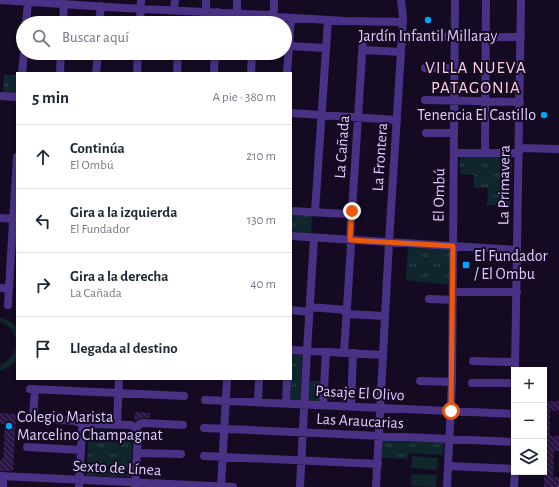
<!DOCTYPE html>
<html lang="es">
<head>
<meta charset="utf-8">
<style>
	:root { --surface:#fff; --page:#f2f2f3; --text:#1f2937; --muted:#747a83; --line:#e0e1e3 }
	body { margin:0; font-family:"Alegreya Sans",sans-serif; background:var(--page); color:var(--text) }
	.controls { position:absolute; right:12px; bottom:12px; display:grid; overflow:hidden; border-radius:0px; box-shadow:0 2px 6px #0003 }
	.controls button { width:36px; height:36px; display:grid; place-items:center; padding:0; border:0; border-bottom:1px solid var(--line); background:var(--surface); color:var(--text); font:20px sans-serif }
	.stop { position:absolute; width:12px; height:12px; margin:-9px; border:3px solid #ea580c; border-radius:50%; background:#fff }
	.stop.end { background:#ea580c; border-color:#fff; box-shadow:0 1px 4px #0008 }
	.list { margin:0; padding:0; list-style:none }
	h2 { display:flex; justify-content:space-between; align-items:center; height:52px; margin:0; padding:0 16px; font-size:17px }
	h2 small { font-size:13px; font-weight:400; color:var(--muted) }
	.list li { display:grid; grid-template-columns:26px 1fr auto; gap:12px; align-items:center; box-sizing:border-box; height:64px; padding:0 16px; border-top:1px solid var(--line) }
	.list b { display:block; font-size:15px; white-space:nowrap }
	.list p { margin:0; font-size:13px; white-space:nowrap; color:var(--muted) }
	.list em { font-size:13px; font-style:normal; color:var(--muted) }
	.icon { flex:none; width:22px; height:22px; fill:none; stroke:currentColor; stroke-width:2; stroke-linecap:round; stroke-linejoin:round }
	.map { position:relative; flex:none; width:559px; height:487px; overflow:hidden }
	.search { position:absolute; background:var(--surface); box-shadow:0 2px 6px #0003; left:16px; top:16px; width:276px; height:44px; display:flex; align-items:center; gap:10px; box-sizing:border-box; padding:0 14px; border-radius:22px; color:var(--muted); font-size:15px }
	.panel { position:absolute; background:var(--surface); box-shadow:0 2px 6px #0003; left:16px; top:72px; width:276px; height:308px; border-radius:0px }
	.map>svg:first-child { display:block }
</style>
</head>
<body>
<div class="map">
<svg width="559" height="487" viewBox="0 0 559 487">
	<defs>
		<pattern id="park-tufts" width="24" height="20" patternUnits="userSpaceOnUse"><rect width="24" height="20" fill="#0e262c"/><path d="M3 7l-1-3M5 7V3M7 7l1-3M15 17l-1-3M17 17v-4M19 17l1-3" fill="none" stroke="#31444c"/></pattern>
		<pattern id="building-back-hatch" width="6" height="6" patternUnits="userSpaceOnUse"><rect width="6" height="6" fill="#2a1545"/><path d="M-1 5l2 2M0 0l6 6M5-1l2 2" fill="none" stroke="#483661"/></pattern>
	</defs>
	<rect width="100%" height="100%" fill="#140b22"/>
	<path fill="url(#park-tufts)" d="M4,75H17V93H3Z
		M460,155L512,156L510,205H487L488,188H474V175L460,174Z
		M291,215L312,216L311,233L291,232Z
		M408,246L451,248L450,285L406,280Z
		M291,354L300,355L302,356L300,402L288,401L289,379H291Z
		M309,381H321L320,403L310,402L308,400Z
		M89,430H133L130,477L86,475Z
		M382,440L444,443L443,455L409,453L408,459L382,458Z"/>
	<path fill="#0e262c" d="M0,317L11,322L17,328V359L11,366L0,371V365C20,357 22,329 0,322Z
		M412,456L438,458L437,470L411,468Z
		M100,461L123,463V476L99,474Z
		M411,474L437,475L436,487L411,486Z"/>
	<path fill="url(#building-back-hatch)" d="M544,401H559V411H550V436H559V451H554L553,477H559V487H544Z
		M135,412L150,413V418H143L138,419L135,421H134Z
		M0,413L16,414L13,471H0V459H3L5,424H0Z"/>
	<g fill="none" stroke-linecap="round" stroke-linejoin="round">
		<path stroke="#493185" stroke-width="8" d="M0,0L124,8L268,15L272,14L276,17L346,21L403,22
			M174,10L175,0
			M206,11V0
			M237,13V0
			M272,14L274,10V0
			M26,23L28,2
			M63,23L64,4
			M99,23L101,6
			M140,23L141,0
			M217,23V12
			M402,35L455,37H521
			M289,46L326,48
			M363,50L401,52
			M425,68H454
			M22,73L24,53
			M60,73L61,53
			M96,73L98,53
			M137,73L138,53
			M177,73L178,53
			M214,73L215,53
			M251,73L252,53
			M287,73L291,18
			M0,96L17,97
			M425,100L520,102
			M291,113L397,120
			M426,133H454
			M519,148L559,149
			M454,153H519
			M485,153L486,0
			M291,211L346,214L350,216
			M315,212L328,20
			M0,218L17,219
			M291,236L517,250
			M0,288L9,289
			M453,292H517
			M429,299L453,300
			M8,305L17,157
			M310,307L347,310
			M291,310L309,312
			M346,314L385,316
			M291,350L383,355
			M344,353L351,245L350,240L351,220L350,216L352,211L363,39
			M473,361L515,362
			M515,370L521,0
			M420,381L452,382
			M472,383H514
			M30,389L184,396
			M35,389L33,415L35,418L75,421L80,423L84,426
			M205,400L514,414
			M258,402L259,379
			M286,403L287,379
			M323,405L326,352
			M351,406L353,353
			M117,425L119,379
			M136,428L140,424L144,423L183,425
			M204,428L514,442
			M27,447L81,450
			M137,453L181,454
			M204,456L378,464
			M448,466L514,469
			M0,476L233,487
			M3,487V476
			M79,487L82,429L84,426L90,424L131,425L136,428L138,433L135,487
			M221,487L227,379
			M300,487L307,351L314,238
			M376,487L389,242L402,35L403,17L401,0
			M447,487L452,382L455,0
			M514,487L515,472"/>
	</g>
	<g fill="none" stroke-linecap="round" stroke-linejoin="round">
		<path stroke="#ea580c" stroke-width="5" d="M352,211L350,216L351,220L350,240L453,246L451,411"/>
	</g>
	<g fill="#00a2f7" stroke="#140b22" stroke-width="1.5">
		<circle cx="428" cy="20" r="4"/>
		<circle cx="544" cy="115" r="4"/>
		<rect x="462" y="261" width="8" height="8" rx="2"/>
		<circle cx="9" cy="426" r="4"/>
	</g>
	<g text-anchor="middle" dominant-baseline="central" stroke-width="4" stroke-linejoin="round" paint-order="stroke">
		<g font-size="16" fill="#deccff" stroke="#140b22" text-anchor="start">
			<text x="428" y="36" text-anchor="middle">Jardín Infantil Millaray</text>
			<text x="536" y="115" text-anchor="end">Tenencia El Castillo</text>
			<text x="474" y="256">El Fundador<tspan x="474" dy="18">/ El Ombu</tspan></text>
			<text x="17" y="417">Colegio Marista<tspan x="17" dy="18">Marcelino Champagnat</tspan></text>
		</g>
		<g font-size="16" fill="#deccff" stroke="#140b22">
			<text transform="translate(342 147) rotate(-86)">La Cañada</text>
			<text transform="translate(380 157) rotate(-86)">La Frontera</text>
			<text transform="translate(504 185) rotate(-89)">La Primavera</text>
			<text transform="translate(439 195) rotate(-89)">El Ombú</text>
			<text transform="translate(360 393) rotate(3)">Pasaje El Olivo</text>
			<text transform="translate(360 421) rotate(3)">Las Araucarias</text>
			<text transform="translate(117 468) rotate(3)">Sexto de Línea</text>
		</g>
		<g font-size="17" letter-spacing="1" fill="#ffcee1" stroke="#140b22">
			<text x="476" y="67">VILLA NUEVA<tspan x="476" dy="20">PATAGONIA</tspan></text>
		</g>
	</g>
</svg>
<div class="controls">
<button>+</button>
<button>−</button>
<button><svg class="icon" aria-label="layers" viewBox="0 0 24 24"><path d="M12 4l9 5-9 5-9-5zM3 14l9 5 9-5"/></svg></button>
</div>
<div class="stop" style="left:451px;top:411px"></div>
<div class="stop end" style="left:352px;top:211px"></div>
<div class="search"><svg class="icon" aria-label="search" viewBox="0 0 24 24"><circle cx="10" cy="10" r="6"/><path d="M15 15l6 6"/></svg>Buscar aquí</div>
<section class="panel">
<h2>5 min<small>A pie · 380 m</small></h2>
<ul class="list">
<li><svg class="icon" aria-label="ahead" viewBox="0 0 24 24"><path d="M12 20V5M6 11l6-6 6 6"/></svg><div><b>Continúa</b><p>El Ombú</p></div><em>210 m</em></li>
<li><svg class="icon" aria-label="left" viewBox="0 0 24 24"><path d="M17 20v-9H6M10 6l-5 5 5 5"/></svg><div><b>Gira a la izquierda</b><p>El Fundador</p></div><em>130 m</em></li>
<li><svg class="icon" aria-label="right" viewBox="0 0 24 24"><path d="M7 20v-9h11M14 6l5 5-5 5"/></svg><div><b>Gira a la derecha</b><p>La Cañada</p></div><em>40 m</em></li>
<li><svg class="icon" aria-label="arrive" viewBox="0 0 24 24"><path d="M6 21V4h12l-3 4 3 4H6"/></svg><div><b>Llegada al destino</b></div></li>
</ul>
</section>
</div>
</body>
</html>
